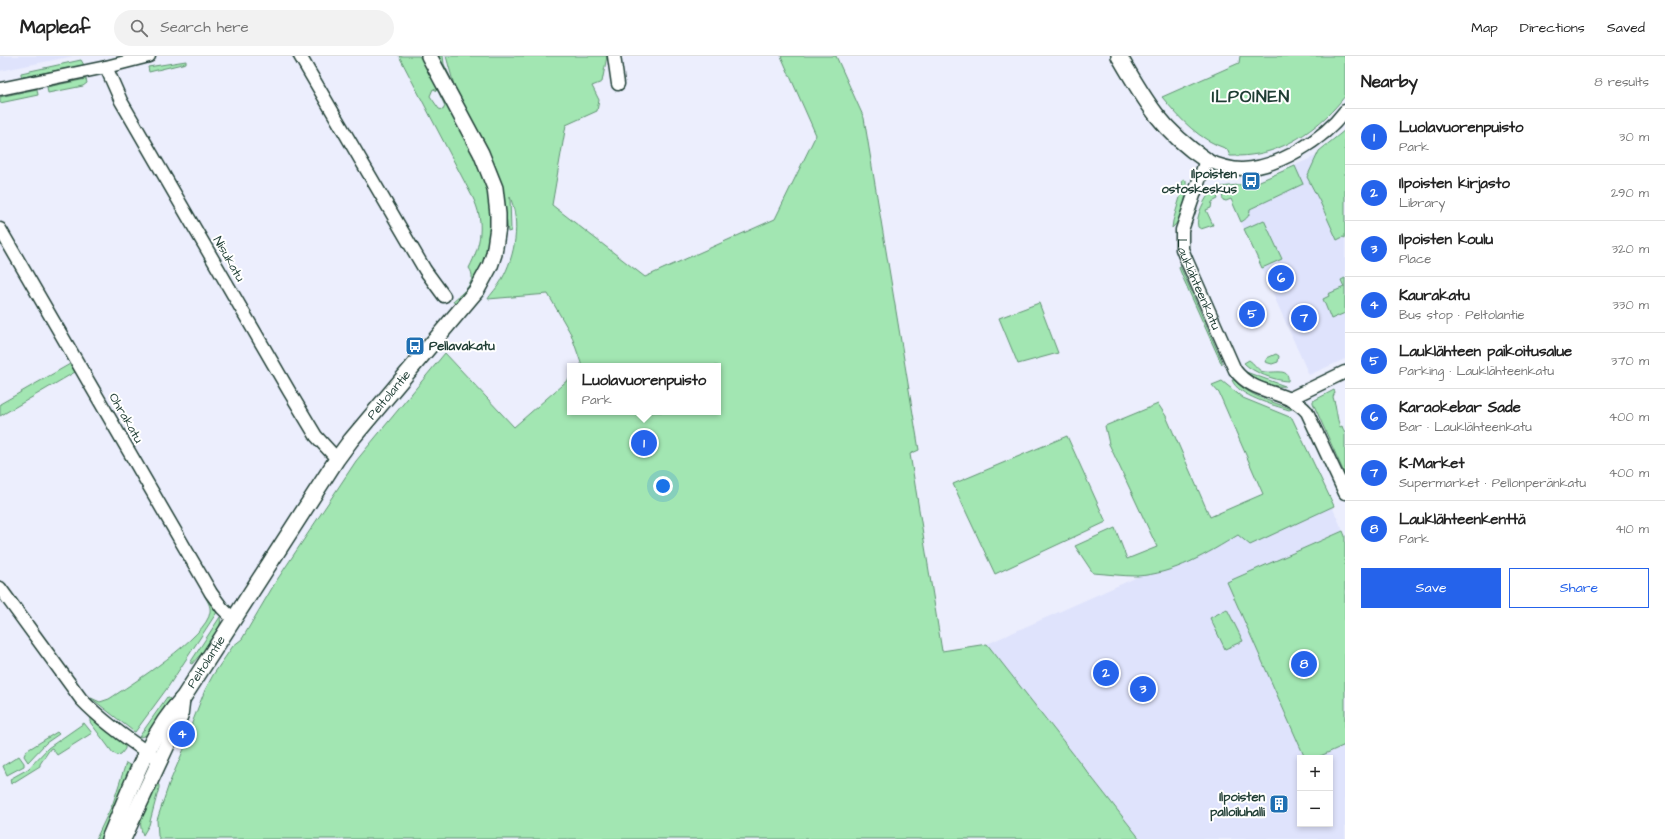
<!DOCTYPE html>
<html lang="en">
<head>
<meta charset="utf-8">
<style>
	:root { --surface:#fff; --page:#f2f2f2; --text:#222; --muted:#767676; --line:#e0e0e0; --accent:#2563eb }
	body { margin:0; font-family:"Architects Daughter",sans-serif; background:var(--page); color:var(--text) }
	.controls { position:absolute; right:12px; bottom:12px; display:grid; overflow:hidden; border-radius:0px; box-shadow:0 2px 6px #0003 }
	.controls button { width:36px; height:36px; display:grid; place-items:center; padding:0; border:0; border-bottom:1px solid var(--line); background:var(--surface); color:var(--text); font:20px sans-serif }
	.you { position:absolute; left:663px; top:430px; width:14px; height:14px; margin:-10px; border:3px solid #fff; border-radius:50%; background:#1a73e8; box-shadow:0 0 0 6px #1a73e833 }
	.badge { display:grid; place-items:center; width:26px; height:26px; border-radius:50%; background:var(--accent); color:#fff; font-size:13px; font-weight:700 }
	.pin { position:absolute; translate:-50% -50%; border:2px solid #fff; box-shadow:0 1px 4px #0006 }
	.popup { position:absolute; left:567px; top:307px; width:154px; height:52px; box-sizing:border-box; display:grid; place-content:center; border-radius:0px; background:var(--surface); filter:drop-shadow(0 1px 3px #0005); font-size:13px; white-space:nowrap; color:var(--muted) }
	.popup b { font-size:15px; color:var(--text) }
	.popup::after { content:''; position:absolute; left:50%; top:100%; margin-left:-8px; border:8px solid transparent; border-top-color:var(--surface) }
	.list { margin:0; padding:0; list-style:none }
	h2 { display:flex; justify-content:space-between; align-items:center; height:52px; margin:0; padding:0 16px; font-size:17px }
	h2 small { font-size:13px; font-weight:400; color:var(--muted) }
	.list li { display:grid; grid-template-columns:26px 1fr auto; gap:12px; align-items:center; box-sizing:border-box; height:56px; padding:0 16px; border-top:1px solid var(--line) }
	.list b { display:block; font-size:15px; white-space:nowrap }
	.list p { margin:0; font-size:13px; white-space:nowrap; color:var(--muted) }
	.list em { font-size:13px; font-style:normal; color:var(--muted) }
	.actions { display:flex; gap:8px; padding:12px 16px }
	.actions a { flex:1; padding:9px 0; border:1px solid var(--accent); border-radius:0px; text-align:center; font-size:14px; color:var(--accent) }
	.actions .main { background:var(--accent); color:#fff }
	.icon { flex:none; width:22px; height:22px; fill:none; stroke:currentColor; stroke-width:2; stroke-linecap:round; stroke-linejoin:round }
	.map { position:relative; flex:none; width:1345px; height:783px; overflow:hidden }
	header { display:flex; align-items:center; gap:24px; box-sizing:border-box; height:56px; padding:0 20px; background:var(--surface); border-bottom:1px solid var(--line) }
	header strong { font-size:19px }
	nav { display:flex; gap:22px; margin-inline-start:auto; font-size:14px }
	.search { width:280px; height:36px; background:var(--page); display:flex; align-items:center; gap:10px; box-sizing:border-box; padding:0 14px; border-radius:22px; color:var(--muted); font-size:15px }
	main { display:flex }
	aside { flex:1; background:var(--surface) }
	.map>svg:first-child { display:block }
</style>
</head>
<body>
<header>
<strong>Mapleaf</strong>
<div class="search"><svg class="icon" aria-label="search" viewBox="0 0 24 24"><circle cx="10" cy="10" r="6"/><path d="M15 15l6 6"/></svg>Search here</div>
<nav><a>Map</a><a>Directions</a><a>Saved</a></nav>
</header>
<main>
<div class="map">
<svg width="1345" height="783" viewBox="0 0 1345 783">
	<rect width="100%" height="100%" fill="#eceefd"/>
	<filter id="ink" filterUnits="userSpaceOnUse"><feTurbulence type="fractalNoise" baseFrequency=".025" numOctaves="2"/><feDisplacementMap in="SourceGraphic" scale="8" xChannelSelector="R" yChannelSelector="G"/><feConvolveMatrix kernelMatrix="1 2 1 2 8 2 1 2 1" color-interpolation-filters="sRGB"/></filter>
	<g filter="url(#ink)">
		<path fill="#dfe3fc" d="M0,0H73L0,15Z
			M1345,87V303L1309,319L1229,139Z
			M1326,437L1343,475L1227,526L1305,702H1300V768H1330V702H1316L1345,689V783H1140L987,588Z"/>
		<path fill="#a2e6b2" stroke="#609273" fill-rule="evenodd" d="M399,0H419L428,12L484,119C493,153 494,189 476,222C471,232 463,241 456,250L453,245C462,237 479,225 469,212C481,189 485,166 473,142ZM433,33L438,35L445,50L443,54L439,53L430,40Z
			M438,0H443L444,8L454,29L446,0H607L602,26L592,30L599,44L597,55L566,69L552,149L645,221L775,163L816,79L781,0H836L864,62L919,394L910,398L942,595L987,588L1140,783H160L158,780L157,764L169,728L190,679L192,667L205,634L213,619L233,590L242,583L275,527L356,405L445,297L514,371L570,322V356H718V310H582L571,278L548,238L488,243C489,240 499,230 502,223C515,200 521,167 510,141L511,175L508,176L503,134L497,115Z
			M1240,0H1345V40C1323,69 1287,95 1251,99C1244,100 1237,100 1230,100L1227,93C1198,83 1182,65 1162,41L1239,7Z
			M81,4L84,9L24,21L21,19V17Z
			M186,5V7L149,16L148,11Z
			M86,23L87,27L83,30L48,37L47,31Z
			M37,33L38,39L0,47V41Z
			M1345,74V182L1343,181L1337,184L1320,146L1307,121L1319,95Z
			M1295,110L1303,128L1250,153C1250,159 1247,163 1241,166L1231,143L1226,145L1223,144L1221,131L1255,127Z
			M1183,123L1186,125C1187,139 1184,162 1172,172L1173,165L1181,138Z
			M1212,134H1215L1218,143L1212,146L1211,152L1206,154L1213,169L1201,173L1198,171C1195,161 1205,142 1212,134Z
			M1264,164L1282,203L1262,212L1244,173Z
			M1180,210L1222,305V309L1183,222L1179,212Z
			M1345,222V257L1331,263L1323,243L1329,240L1328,238L1344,231L1341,224Z
			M1039,247L1058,297L1018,308L999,262Z
			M1276,298L1279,300L1278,306L1272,308L1265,306L1267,302Z
			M1249,304C1254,307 1256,312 1261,315C1271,319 1290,310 1288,325C1276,325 1252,316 1244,307Z
			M70,308L75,316L0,360V348Z
			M1246,316L1285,330C1272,332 1256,324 1246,316Z
			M1232,324H1234C1248,340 1273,346 1292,353L1289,354C1273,349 1238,340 1232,324Z
			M1222,325L1243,342L1292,362L1334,450L1250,489L1238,479C1207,498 1174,518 1137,520C1122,520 1108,518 1093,517L1075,490L1115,472L1127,503L1157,491L1109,388L1105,370L1158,348L1166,360L1210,461L1263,438L1219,337L1212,329Z
			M1334,334L1335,336L1333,341C1337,352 1336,361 1340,371L1342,370L1345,378V419L1313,347V345Z
			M1067,380L1106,466L995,518L953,428Z
			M1343,475L1345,480V689L1316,702H1305L1227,526Z
			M204,539L207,540L217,556L168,631L135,676L133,675L91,642L100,646L109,643C129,630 208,580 210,556C211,550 207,544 204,539Z
			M1227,553L1243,585L1225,593L1210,562Z
			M220,561C224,577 201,597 192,608L190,607Z
			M167,641L170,643C164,656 155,680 139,681Z
			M90,662H91L125,688V693L121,698L117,699L113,697L90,666Z
			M84,667L92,677L57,699L52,692L50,693L40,708V710L11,728L10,723L28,713L48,692Z
			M57,676L59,678L46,687L28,706L24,700L26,695Z
			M19,700L24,707V710L7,719L3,710Z
			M126,707L133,711V712L102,783H96L113,747Z
			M156,727L159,729V732L149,769L143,779C135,761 149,742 156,727Z"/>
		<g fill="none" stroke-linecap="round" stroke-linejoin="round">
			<g stroke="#1f3d34" stroke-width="15">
				<g id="minor">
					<path d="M300,0L425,214L444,240"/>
					<path d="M614,0L618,28"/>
					<path d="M106,11L121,45L289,335L316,380L337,403"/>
					<path d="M0,33L106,11L149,0"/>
					<path id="s1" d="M1345,55C1324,83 1278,112 1242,113C1230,113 1218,109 1206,104L1182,174V193L1186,203L1235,314C1254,340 1287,333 1307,356L1345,437"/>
					<path d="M0,173L211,537L222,552L233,563"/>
					<path d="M1289,343L1345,316"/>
					<path d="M0,532L81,643C102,665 127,683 153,700"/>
				</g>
			</g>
			<g stroke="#1f3d34" stroke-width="18">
				<g id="tertiary">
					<path d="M1119,0C1145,45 1162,75 1206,104"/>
					<path id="s2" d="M109,783C129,736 148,679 183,642L337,403L351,384L477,234L490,210L494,198L498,171V158L495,132L481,97L429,0"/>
					<path d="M123,783L167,689L180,660L182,643"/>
				</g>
			</g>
			<use href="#minor" stroke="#fff" stroke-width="12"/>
			<use href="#tertiary" stroke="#fff" stroke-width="15"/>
		</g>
	</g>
	<defs>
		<g id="bus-square" transform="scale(1)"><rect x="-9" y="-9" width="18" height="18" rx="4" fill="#1f6fb2" stroke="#fff"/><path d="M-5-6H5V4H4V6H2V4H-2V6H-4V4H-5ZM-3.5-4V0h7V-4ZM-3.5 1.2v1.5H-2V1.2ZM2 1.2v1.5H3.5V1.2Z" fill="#fff"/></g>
		<g id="building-square" transform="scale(1)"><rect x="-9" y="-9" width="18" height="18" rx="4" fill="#1f6fb2" stroke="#fff"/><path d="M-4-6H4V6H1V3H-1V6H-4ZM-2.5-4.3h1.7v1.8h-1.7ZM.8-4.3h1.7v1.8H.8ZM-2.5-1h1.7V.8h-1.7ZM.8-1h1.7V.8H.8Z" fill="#fff"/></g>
	</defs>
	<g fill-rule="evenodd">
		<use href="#bus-square" x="1251" y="125"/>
		<use href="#bus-square" x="415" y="290"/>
		<use href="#building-square" x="1279" y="748"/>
	</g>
	<g text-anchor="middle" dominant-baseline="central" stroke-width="4" stroke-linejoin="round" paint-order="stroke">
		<g font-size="13" font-weight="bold" fill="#1f3d34" stroke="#fff" text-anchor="end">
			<text x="1237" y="118">Ilpoisten<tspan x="1237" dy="15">ostoskeskus</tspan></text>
			<text x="429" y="290" text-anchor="start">Pellavakatu</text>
			<text x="1265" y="741">Ilpoisten<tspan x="1265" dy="15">palloiluhalli</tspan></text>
		</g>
		<g font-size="13" fill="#1f3d34" stroke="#fff">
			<text transform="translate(229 203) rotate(60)">Nisukatu</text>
			<text stroke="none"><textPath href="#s1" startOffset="290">Lauklähteenkatu</textPath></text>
			<text stroke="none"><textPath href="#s2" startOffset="527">Peltolantie</textPath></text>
			<text transform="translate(126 362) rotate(60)">Ohrakatu</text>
			<text stroke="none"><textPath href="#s2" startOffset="203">Peltolantie</textPath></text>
		</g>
		<g font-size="17" font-weight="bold" letter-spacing="1" fill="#1f3d34" stroke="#fff">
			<text x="1251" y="41">ILPOINEN</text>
		</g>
	</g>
</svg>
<div class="controls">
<button>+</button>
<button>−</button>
</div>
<div class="you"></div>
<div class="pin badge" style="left:644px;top:387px">1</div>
<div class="popup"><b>Luolavuorenpuisto</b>Park</div>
<div class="pin badge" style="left:1106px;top:617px">2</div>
<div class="pin badge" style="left:1143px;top:633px">3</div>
<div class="pin badge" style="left:182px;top:678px">4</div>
<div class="pin badge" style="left:1252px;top:258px">5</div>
<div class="pin badge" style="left:1281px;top:222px">6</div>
<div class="pin badge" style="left:1304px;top:262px">7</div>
<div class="pin badge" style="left:1304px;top:608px">8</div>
</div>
<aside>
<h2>Nearby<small>8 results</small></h2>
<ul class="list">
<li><span class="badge">1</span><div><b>Luolavuorenpuisto</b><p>Park</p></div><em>30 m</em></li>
<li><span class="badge">2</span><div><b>Ilpoisten kirjasto</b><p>Library</p></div><em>290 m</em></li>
<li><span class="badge">3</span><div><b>Ilpoisten koulu</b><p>Place</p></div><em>320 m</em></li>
<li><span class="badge">4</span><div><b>Kaurakatu</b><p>Bus stop · Peltolantie</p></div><em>330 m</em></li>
<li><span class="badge">5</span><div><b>Lauklähteen paikoitusalue</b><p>Parking · Lauklähteenkatu</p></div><em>370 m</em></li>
<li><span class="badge">6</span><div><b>Karaokebar Sade</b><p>Bar · Lauklähteenkatu</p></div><em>400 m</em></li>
<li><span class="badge">7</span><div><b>K-Market</b><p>Supermarket · Pellonperänkatu</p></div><em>400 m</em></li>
<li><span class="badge">8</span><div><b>Lauklähteenkenttä</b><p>Park</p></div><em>410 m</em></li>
</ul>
<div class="actions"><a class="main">Save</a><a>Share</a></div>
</aside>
</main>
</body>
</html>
